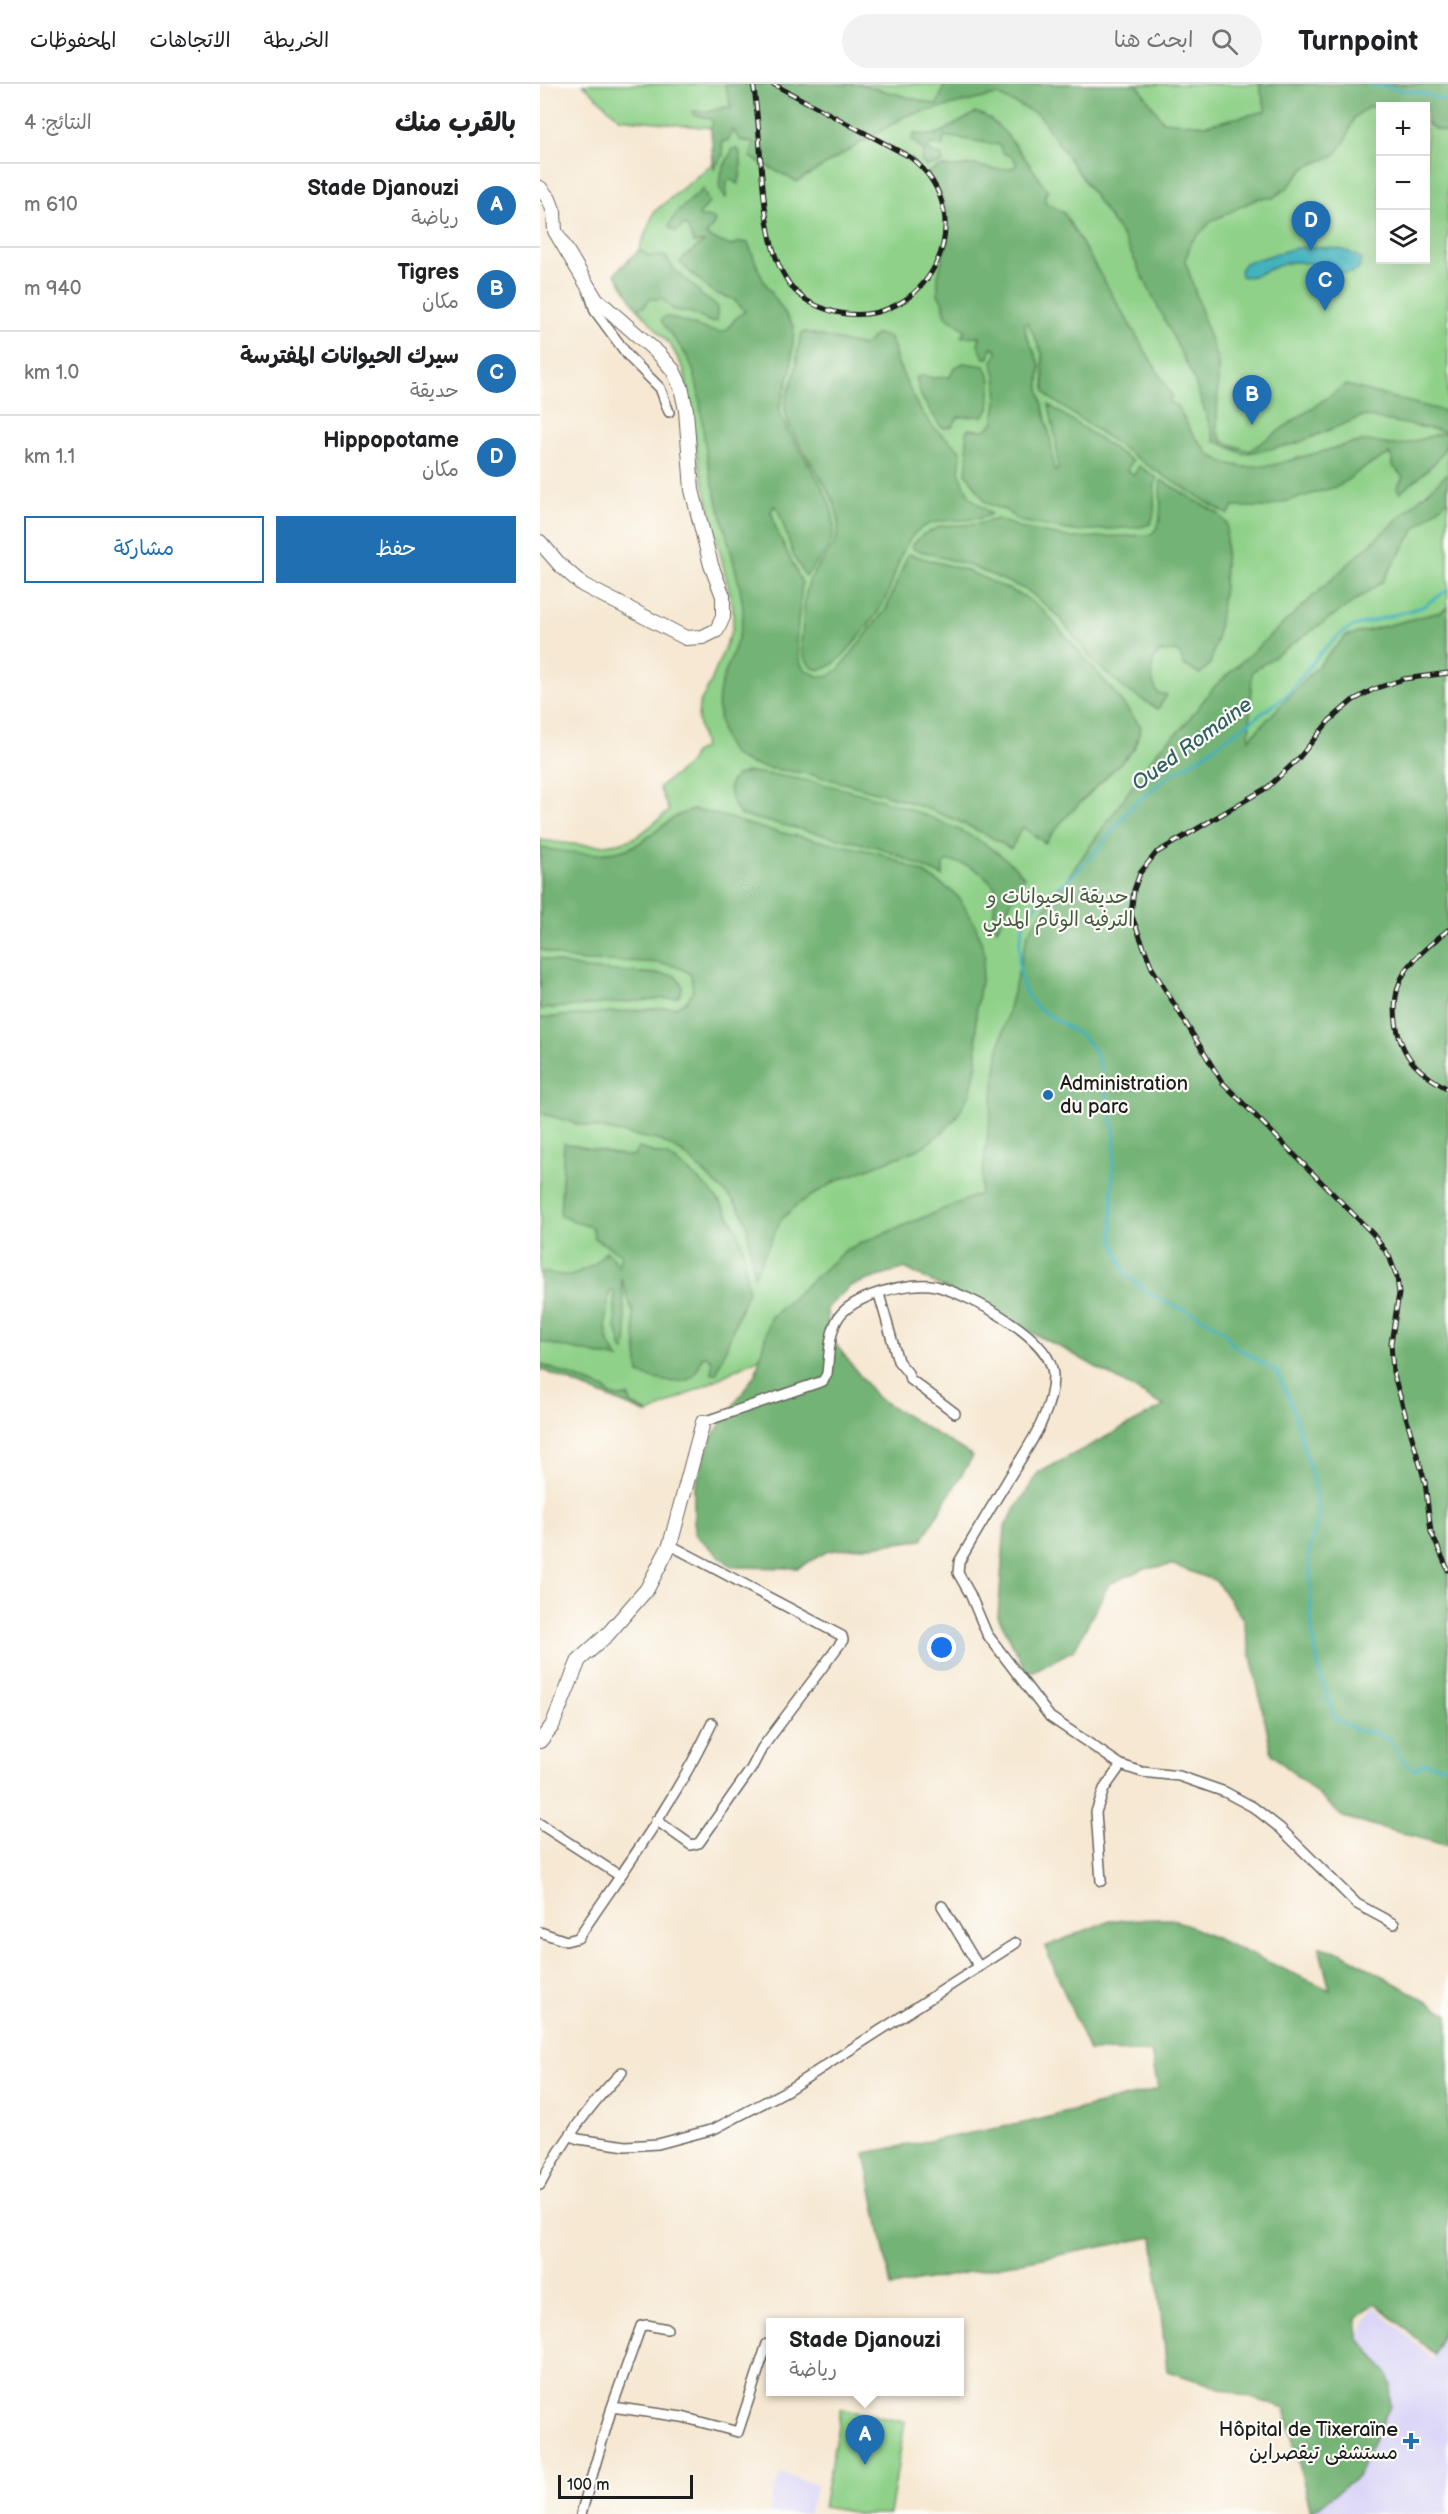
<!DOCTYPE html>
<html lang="ar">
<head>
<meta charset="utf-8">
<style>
	:root { --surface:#fff; --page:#f2f2f2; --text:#202124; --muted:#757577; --line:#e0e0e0; --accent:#1f6fb2 }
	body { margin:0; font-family:"Balsamiq Sans","Playpen Sans Arabic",sans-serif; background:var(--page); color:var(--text); direction:rtl }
	.controls { position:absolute; right:18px; top:18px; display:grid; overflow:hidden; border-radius:0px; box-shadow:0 6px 24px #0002 }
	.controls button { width:54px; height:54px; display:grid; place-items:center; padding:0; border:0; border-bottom:2px solid var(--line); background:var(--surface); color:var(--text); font:30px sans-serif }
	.scale { position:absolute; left:18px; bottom:15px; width:135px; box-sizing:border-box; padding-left:6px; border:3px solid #1c1c1c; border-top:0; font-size:16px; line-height:21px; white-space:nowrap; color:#1c1c1c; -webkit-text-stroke:4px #fdfcf7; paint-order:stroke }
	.you { position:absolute; left:402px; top:1564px; width:21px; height:21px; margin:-15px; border:4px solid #fff; border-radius:50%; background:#1a73e8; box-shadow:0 0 0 9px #1a73e833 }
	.badge { display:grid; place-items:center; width:39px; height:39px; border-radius:50%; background:var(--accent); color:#fff; font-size:20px; font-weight:700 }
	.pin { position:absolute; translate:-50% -50px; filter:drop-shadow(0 2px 3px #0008) }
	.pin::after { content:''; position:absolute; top:32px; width:21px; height:18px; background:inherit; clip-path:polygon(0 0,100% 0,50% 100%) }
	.popup { position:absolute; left:226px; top:2234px; width:198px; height:78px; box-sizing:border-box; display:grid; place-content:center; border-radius:0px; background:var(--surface); filter:drop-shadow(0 2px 4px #0005); font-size:20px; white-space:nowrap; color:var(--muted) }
	.popup b { font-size:22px; color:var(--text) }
	.popup::after { content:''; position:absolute; left:50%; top:100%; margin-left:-12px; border:12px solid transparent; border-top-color:var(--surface) }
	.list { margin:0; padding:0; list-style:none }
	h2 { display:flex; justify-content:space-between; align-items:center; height:78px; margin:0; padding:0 24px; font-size:26px }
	h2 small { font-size:20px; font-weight:400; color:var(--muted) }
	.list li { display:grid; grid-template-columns:39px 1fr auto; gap:18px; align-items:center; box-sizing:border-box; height:84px; padding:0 24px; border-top:2px solid var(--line) }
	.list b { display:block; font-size:22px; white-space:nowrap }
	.list p { margin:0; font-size:20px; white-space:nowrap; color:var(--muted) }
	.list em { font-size:20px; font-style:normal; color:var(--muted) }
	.actions { display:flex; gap:12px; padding:18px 24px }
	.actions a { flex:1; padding:14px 0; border:2px solid var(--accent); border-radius:0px; text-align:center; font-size:21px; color:var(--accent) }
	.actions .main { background:var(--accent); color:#fff }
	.icon { flex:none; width:33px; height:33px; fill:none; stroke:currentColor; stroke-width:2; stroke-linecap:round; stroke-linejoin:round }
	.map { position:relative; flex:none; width:908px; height:2430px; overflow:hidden; direction:ltr }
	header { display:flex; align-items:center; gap:36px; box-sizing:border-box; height:84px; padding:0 30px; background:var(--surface); border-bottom:2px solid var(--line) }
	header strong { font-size:28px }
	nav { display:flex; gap:33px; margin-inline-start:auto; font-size:21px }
	.search { width:420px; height:54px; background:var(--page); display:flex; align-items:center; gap:15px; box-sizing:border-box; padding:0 21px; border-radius:33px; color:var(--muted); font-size:22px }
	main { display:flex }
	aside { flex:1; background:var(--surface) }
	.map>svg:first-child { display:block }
</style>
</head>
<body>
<header>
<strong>Turnpoint</strong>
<div class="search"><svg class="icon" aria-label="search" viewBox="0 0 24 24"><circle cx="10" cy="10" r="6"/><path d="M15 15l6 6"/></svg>ابحث هنا</div>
<nav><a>الخريطة</a><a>الاتجاهات</a><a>المحفوظات</a></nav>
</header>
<main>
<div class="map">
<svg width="908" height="2430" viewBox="0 0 908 2430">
	<rect width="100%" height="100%" fill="#fdfcf7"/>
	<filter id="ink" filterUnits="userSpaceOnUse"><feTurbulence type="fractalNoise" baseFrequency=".0167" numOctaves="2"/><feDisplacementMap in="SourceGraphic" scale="12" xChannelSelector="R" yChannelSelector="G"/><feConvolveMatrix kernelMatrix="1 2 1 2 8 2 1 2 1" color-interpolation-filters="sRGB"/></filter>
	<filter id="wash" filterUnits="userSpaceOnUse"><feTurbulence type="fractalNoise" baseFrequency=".008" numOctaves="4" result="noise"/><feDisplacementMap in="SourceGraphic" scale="24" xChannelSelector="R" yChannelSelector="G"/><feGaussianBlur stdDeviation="1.35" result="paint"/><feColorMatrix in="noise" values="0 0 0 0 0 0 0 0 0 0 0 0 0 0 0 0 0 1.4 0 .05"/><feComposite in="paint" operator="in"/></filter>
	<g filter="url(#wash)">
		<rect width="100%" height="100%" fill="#f6e8d2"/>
		<path fill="#dbd6f7" d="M834,2222L893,2275L908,2236V2430H770L818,2253Z
			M241,2389L277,2401L268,2430H229L232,2413Z"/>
		<path fill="#8fd189" stroke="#567652" stroke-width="1.5" fill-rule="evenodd" d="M43,0H908V1671L662,1354L607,1307L365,1184L310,1202L287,1224L288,1250L253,1257L108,1330L0,1285V756C31,760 71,768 99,751C109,744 119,734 129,727L119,703L147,682L154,669L164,663L158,636L159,620L170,600L193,543V523L159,381L144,286L131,262L95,221L75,189L99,166L114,128L173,79L171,44L79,34ZM840,22H886V176H840Z
			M301,2325L365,2338L350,2430H321L283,2423Z"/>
		<path fill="#73b375" stroke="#486848" stroke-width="1.5" d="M185,0H319L397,21L405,0H597L623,37L666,41L726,27L719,0H908V49L893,44L886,38V22L828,23L814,34L805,58L795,71L766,83L748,103L733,114H719L673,136L652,157L645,176L678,279L677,346L682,357L709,367L806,301L903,327L908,332V348L823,332L755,360L704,370L675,357L653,293L584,155L499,31L457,11L365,32L257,98L210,73L214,59L200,56L192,45L189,56L182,58L183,71L174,85L171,44L173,38L169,34L153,31V27L167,28L185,23L191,24Z
			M435,29C457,28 495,89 508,107L505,111V118L524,129L632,312L629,318L637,322L652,349L670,371L686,379L703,383L733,381L809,360L828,357L850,361L864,360L902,349L908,351C908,375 876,394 860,409L857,404L863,393L852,381V372L849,370L822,385L799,402L726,423H693L688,431L613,385L510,314L505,307L502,269L488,239H485L486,250L500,281L499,304L511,358L514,387L518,386L516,357L509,321L592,377L587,386L594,391L599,382L617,394C610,409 619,426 610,440L601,443L534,447L479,437L465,426L446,419L426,389L428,372L426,348L428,345L445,346L453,339C458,321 460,295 452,280L457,269L456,264L451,263L449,274H444L438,260L440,252L421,253L425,246L406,232L403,219L398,210V193L407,154V133L401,111L387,89C408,77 405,86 424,82C429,81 428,80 434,81C446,83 464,89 476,82V78L472,73L463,69L459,61L404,52L403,63L392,60L388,64L390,68L402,71L403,79L385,82L381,76L385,68L372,56L374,50L393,51L402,48Z
			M196,64L199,66C202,77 202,89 198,101L192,96L187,97L186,114C171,101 185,80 193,65Z
			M163,105L169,119L159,131L160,133L173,134L175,138L166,152L191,162L200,158L208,159L223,196L254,243L251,286L240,322V331C254,365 304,417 292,454C288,469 273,480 266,493L254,473L238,425L234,422L231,427L236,445L262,499L256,557L259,575L263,584L277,592H290L300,584L346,525L368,470L428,487L483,512L503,526L575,609L601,643L594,665L523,736L505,759L482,743L471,765C412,728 344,709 277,692C254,686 217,686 198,674C178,661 175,617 182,598C189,576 202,552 203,529C203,512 198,496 194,480C186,446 175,413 168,379C161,347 163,312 151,281C144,263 130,252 121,236L126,232L172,247L182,248L187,246L195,235L205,227L193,215L174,209L140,179L144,173L164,158L154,159L147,142H143L136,148L129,143C134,127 152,116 163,105Z
			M99,166L109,172H125L135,186L159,207L161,211L177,222V237L170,238L152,229L134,226L122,215H109L105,222L97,224L75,189Z
			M265,248L323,262L337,250L349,253L354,263L356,275L378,323L395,345L419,365L421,371L419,388L430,413L451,430C428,443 396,427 374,450C358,468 355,495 345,516C337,532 302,578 286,584C279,587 274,586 270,581C262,573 260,562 262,551C264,535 263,514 269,498C279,470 305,466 297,429C290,397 245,351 245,324C245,311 254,297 256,284C258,272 257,260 262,249Z
			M423,279L445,282L451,296L449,326L443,332L418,333L413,342L404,344L400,342L381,312L376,294L383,291L392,294L410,293L414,284Z
			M908,389V416L876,444L842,498L712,588L709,655L806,552L900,528L908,523V1762L803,1733L732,1670L703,1535L676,1497L633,1481L603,1485L569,1500L534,1566L488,1590L458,1532L465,1442L498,1389L624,1322L526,1266L365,1184L310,1202L287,1224L288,1250L337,1314L433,1372L382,1456L288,1467L258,1484L192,1483L154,1450V1405L171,1354L216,1289L230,1234L307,1165L440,1110L459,964L488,849L619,665L642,644L674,603Z
			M621,396L679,430L687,440L684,502L677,555L670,580L660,590L644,581L640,570L636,567L619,568C609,580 610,596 618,609L627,611L618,625L585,605L557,581L518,532L487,506L428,481L373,465L372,462L382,451L401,442L438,440L457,435L484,445L532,454L609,451C627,443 618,412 621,396Z
			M208,688C283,694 436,734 484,793L457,845L453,835L456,805C444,787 428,779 407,777L403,781V792L341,764L200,731C188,713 181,693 208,688Z
			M155,726L176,730L224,745L339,769L382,788L412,807L420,815L436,843L445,870L436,930L437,979L431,1007L416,1034L402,1049L379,1065L296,1097L258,1120L241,1136L214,1192L207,1141L203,1130L193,1116L143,1069L121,1057L37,1040L0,1029V934L135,923L147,917L153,907L151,891C132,871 64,880 36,876C24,874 11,870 0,865V764C32,768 66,776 96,761C117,750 131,729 155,726Z
			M0,874L45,885L133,891C141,896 145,903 139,912L135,914L0,925Z
			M24,1059L85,1072L94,1071L98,1064L130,1073L147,1086L170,1106L184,1123L198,1148L203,1163L208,1206L176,1290H172V1277L166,1272L162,1273C160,1279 158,1286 154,1291C144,1304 112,1295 99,1290L93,1229L81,1194L87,1250L85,1267L82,1265L76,1243L74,1208L72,1206L70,1207C65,1230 62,1257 79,1275L0,1258V1188L31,1192L55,1180L66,1167L72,1172L78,1182L81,1170L54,1154L53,1144L20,1132Z
			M0,1280L65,1305L69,1310L77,1313L88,1312L92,1320L107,1328L108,1330L0,1285Z
			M633,1835L790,1906L779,1863L801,1868L908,1930V2230L895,2271L835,2219L817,2235L818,2254L845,2286L851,2301L850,2322L817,2393L771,2428L745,2325L627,2287L613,2153L351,2203L325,2069L489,2038L618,2005L611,1968L549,1967L505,1863L570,1836Z"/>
		<path fill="#43b2bd" stroke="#30676c" stroke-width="1.5" d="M776,163C793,164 807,164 821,175L819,185C804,194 793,186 779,181C771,179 763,179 755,178C736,178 715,197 701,192L700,186L705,179L755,164Z"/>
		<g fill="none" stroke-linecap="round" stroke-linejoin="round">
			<path stroke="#43b2bd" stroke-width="3" d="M827,0L881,9L908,17
				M908,506L882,523L814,542L803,548L781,568L746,612L659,674L627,693L592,722L559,764L535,789L489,828L484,837L480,857L479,882L482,900L488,913L499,925L543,953L552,963L560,980L575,1050L572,1108L573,1156L585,1189L612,1212L664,1234L684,1247L693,1261L737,1288L752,1321L772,1392L779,1429L768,1470L770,1485L771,1540L780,1590L795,1635L820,1647L836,1648L855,1662L861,1674L874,1686L884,1679L908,1682"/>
		</g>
	</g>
	<g filter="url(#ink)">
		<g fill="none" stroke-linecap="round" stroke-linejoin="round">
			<g stroke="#68635c" stroke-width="12">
				<path id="street" d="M49,208L55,227L89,273L120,304L129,328
					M339,1210L358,1277L368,1289L370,1295L415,1329
					M163,1338L283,1297L287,1290C289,1273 289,1251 297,1236C309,1212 371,1196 396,1202C429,1211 513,1253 513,1292C513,1331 485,1367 466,1399C450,1425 434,1452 419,1478L418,1489L430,1510L447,1550L510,1633L581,1681L602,1688L639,1692L685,1708L713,1723L740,1744L817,1820L854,1840
					M116,1736L151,1761L159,1759L211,1685L222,1664L303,1556L302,1552L130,1461
					M0,1740L80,1792
					M561,1797L556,1728L564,1705L581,1681
					M402,1822L439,1883
					M0,1848L26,1857L38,1854C85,1784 136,1716 172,1639
					M32,2052L38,2055L86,2062L118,2060L174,2045L246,2007L476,1859
					M0,2101C20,2062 51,2019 82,1988
					M72,2323L142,2333L198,2348L227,2260
					M41,2430L72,2323L101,2242L107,2241L127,2245"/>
			</g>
			<g stroke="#68635c" stroke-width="16">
				<path id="secondary" d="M0,104L9,115L14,128L15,147L55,214L119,270L133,286L141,303L146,326L152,406L171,481L183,512V533L177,546L163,553L146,554L43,501L20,481L0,458
					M0,1657L12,1642L39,1576L68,1550L107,1505L130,1461L163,1338"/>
			</g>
			<use href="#street" stroke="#fff" stroke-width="9"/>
			<use href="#secondary" stroke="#fff" stroke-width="14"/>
			<g stroke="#1c1c1c" stroke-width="5">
				<path id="rail" d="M213,0C224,55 217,147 245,193C256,213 273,222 295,228C386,249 447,133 370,73L233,0
					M908,589L864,595L834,605L812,617L789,637L758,675L728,703L616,769L600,789L594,806L591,830L612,884L682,998L833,1150L849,1172L857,1193L859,1210L851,1259L853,1288L885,1398L891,1448L908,1486
					M908,846C894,857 878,870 867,885C848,911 853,956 874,980C884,991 896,998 908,1005"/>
			</g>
			<use href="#rail" stroke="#fdfcf7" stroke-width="3" stroke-dasharray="9" stroke-linecap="butt"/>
		</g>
	</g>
	<g fill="#1f6fb2" stroke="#fdfcf7" stroke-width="2">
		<circle cx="508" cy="1011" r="6"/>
		<path d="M868 2348h6v6h6v6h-6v6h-6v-6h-6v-6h6z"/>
	</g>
	<g text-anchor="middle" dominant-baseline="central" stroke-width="4.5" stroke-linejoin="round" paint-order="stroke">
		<g font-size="20" fill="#445b42" stroke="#fdfcf7">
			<text x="518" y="813">حديقة الحيوانات و<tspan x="518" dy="23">الترفيه الوئام المدني</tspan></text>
		</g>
		<g font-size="20" fill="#1c1c1c" stroke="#fdfcf7" text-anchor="start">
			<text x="520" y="1000">Administration<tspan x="520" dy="23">du parc</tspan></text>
			<text x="858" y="2346" text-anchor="end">Hôpital de Tixeraïne<tspan x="858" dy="23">مستشفى تيقصراين</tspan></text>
		</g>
		<g font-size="21" font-style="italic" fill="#2e6064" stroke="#fdfcf7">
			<text transform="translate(652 660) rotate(-36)">Oued Romaine</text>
		</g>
	</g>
</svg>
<div class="controls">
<button>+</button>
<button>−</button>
<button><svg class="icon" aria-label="layers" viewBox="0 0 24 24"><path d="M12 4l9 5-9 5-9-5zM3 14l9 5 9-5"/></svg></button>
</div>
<div class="scale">100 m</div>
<div class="you"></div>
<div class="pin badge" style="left:325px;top:2381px">A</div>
<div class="popup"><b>Stade Djanouzi</b>رياضة</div>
<div class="pin badge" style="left:712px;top:341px">B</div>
<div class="pin badge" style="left:785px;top:227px">C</div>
<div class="pin badge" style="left:771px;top:167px">D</div>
</div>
<aside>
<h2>بالقرب منك<small>النتائج: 4</small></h2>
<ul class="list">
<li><span class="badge">A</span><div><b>Stade Djanouzi</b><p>رياضة</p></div><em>610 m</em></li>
<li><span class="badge">B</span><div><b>Tigres</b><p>مكان</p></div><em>940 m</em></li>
<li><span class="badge">C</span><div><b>سيرك الحيوانات المفترسة</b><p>حديقة</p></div><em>1.0 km</em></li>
<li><span class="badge">D</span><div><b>Hippopotame</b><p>مكان</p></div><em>1.1 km</em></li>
</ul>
<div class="actions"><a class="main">حفظ</a><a>مشاركة</a></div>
</aside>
</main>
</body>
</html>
